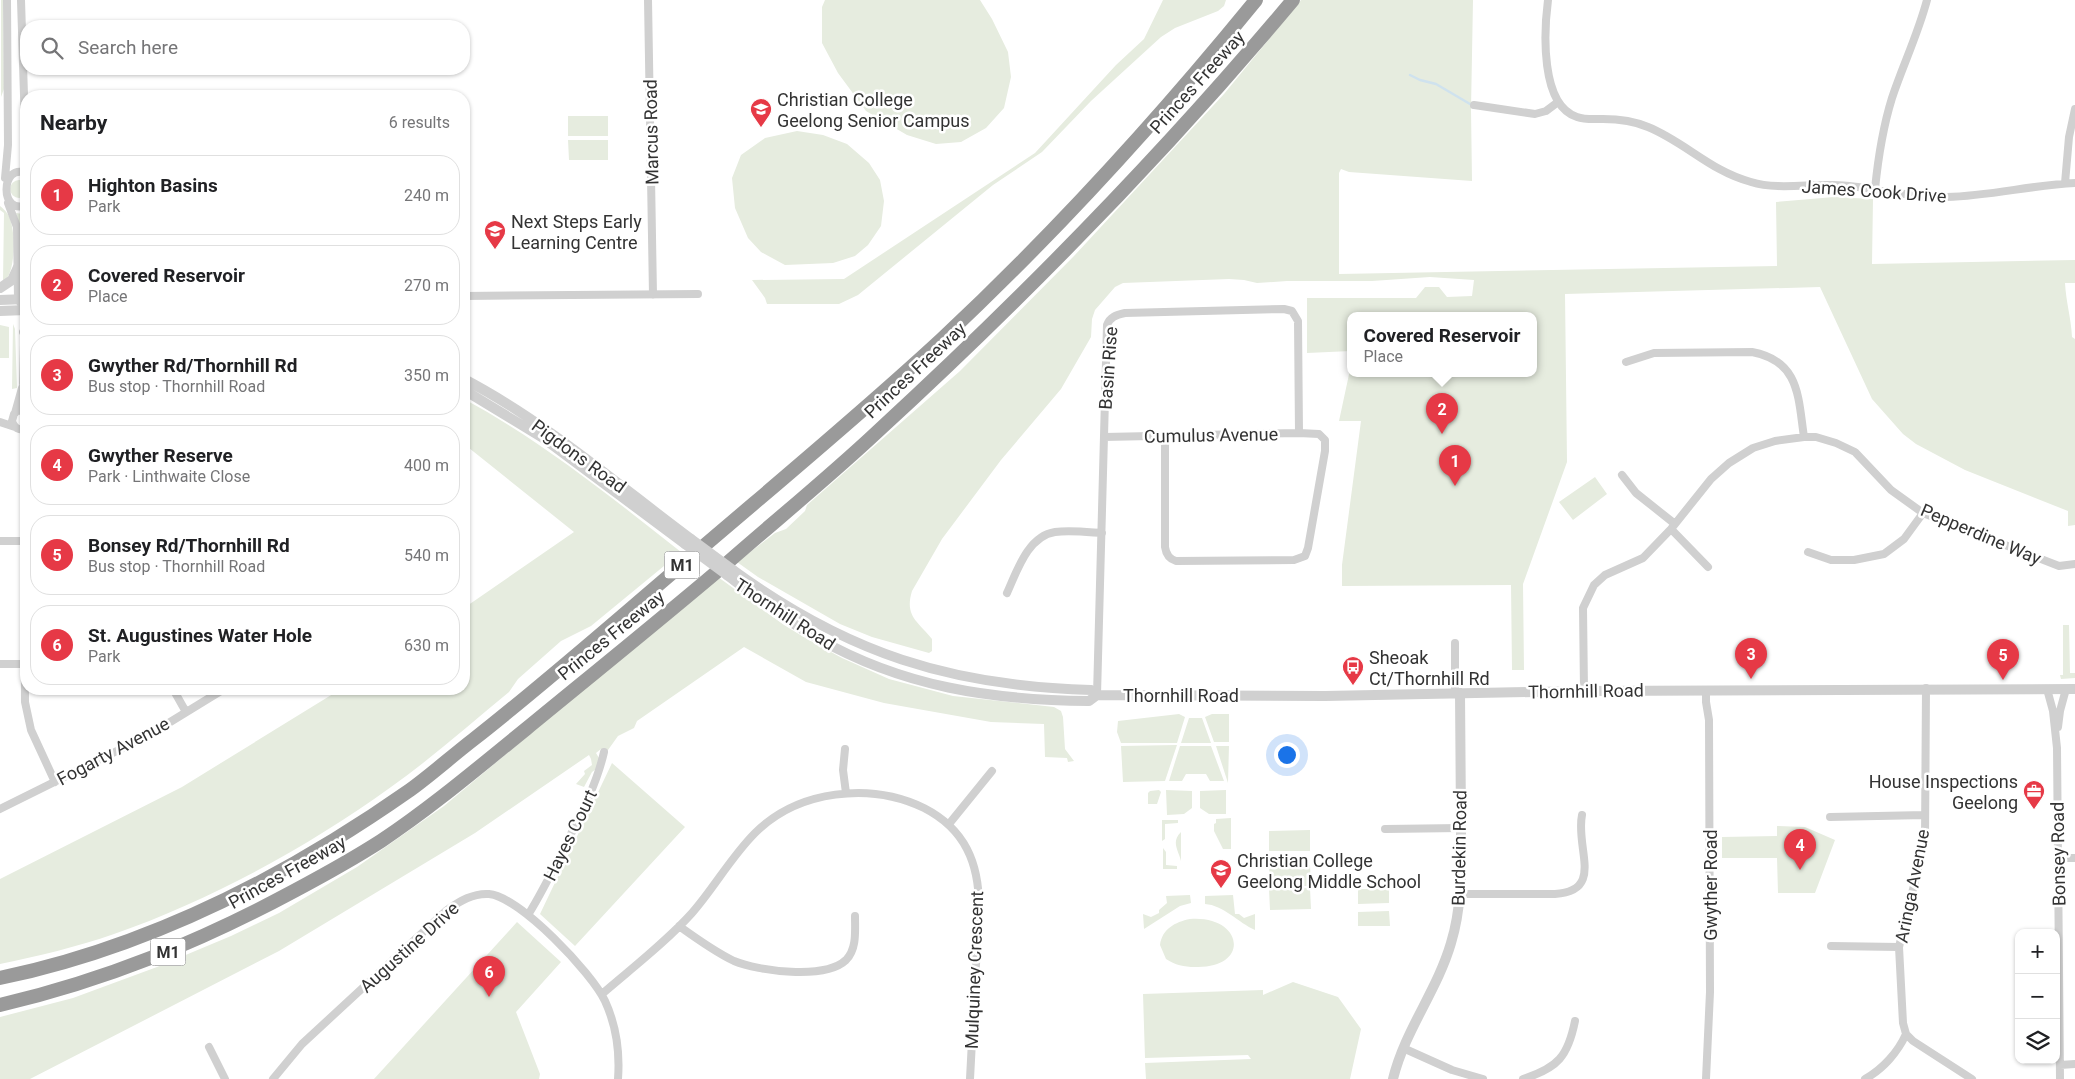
<!DOCTYPE html>
<html lang="en">
<head>
<meta charset="utf-8">
<style>
	:root { --surface:#fff; --page:#f2f2f2; --text:#202124; --muted:#757577; --line:#e0e0e0; --accent:#e63946 }
	body { margin:0; font-family:Roboto,sans-serif; background:var(--page); color:var(--text) }
	.controls { position:absolute; right:15px; bottom:15px; display:grid; overflow:hidden; border-radius:10px; box-shadow:0 1px 4px #0004 }
	.controls button { width:45px; height:45px; display:grid; place-items:center; padding:0; border:0; border-bottom:1px solid var(--line); background:var(--surface); color:var(--text); font:25px sans-serif }
	.you { position:absolute; left:1286px; top:754px; width:18px; height:18px; margin:-12px; border:4px solid #fff; border-radius:50%; background:#1a73e8; box-shadow:0 0 0 8px #1a73e833 }
	.badge { display:grid; place-items:center; width:32px; height:32px; border-radius:50%; background:var(--accent); color:#fff; font-size:16px; font-weight:700 }
	.pin { position:absolute; translate:-50% -41px; filter:drop-shadow(0 1px 2px #0008) }
	.pin::after { content:''; position:absolute; top:26px; width:18px; height:15px; background:inherit; clip-path:polygon(0 0,100% 0,50% 100%) }
	.popup { position:absolute; left:1347px; top:312px; width:190px; height:65px; box-sizing:border-box; display:grid; place-content:center; border-radius:10px; background:var(--surface); filter:drop-shadow(0 1px 4px #0005); font-size:16px; white-space:nowrap; color:var(--muted) }
	.popup b { font-size:19px; color:var(--text) }
	.popup::after { content:''; position:absolute; left:50%; top:100%; margin-left:-10px; border:10px solid transparent; border-top-color:var(--surface) }
	.list { margin:0; padding:0; list-style:none }
	h2 { display:flex; justify-content:space-between; align-items:center; height:65px; margin:0; padding:0 20px; font-size:21px }
	h2 small { font-size:16px; font-weight:400; color:var(--muted) }
	.list li { display:grid; grid-template-columns:32px 1fr auto; gap:15px; align-items:center; box-sizing:border-box; height:80px; margin:0 10px 10px; padding:0 10px; border:1px solid var(--line); border-radius:20px }
	.list b { display:block; font-size:19px; white-space:nowrap }
	.list p { margin:0; font-size:16px; white-space:nowrap; color:var(--muted) }
	.list em { font-size:16px; font-style:normal; color:var(--muted) }
	.icon { flex:none; width:28px; height:28px; fill:none; stroke:currentColor; stroke-width:2; stroke-linecap:round; stroke-linejoin:round }
	.map { position:relative; flex:none; width:2075px; height:1079px; overflow:hidden }
	.search { position:absolute; background:var(--surface); box-shadow:0 1px 4px #0004; left:20px; top:20px; width:450px; height:55px; display:flex; align-items:center; gap:12px; box-sizing:border-box; padding:0 18px; border-radius:20px; color:var(--muted); font-size:19px }
	.panel { position:absolute; background:var(--surface); box-shadow:0 1px 4px #0004; left:20px; top:90px; width:450px; height:605px; border-radius:20px }
	.map>svg:first-child { display:block }
</style>
</head>
<body>
<div class="map">
<svg width="2075" height="1079" viewBox="0 0 2075 1079">
	<rect width="100%" height="100%" fill="#fff"/>
	<path fill="#e6ecdf" d="M1,0H3L4,89L1,97Z
		M825,0H980L992,19L1008,52L1011,77L1004,108L986,128L961,142L936,144L907,135L866,111L838,73L822,43V7Z
		M1163,0H1226L1224,6L1218,11L1175,28L1161,37L1091,101L1042,152L993,185L858,295L839,304H767L765,298L752,280L844,279L1035,153L1116,65L1144,39Z
		M1301,0H1473L1471,109L1472,181L1349,172L1341,169L1339,173V274L1777,266L1776,202L1834,197L1873,199L1872,264L2075,260V283H2065C2066,302 2071,318 2072,337L2075,339V525L2068,526V511L1965,470L1916,444L1903,434L1872,399L1820,287L1565,294L1567,462L1523,584L1524,670H1512L1511,585L1342,586V565L1361,421H1339L1351,365V373H1533V315H1351V351L1307,353V298H1416L1425,287H1439L1447,297L1472,296L1474,280L1430,277L1372,281H1287L1257,283L1244,280L1229,279L1123,283L1115,287L1095,310L1092,319L1091,337L1061,389L1001,460L942,539L912,591C904,617 919,622 932,639V651L929,653L872,637L840,624L758,577L737,562L775,533L786,529L805,511L807,505L960,371L1074,256L1224,94Z
		M568,116H608V136H568Z
		M797,131L823,135L847,144L869,163L880,180L884,201L881,226L868,245L855,256L833,263L785,265L761,252L748,238L735,208L732,178L741,155L765,138Z
		M568,140H608V160H569Z
		M10 189a9 9 0 1 1 18 0a9 9 0 1 1-18 0Z
		M0,206C5,210 10,215 11,222C15,235 16,274 3,282L4,213L0,210Z
		M16,213L23,214L22,286L20,228Z
		M13,324L15,329L17,388L12,389Z
		M0,325L9,327V358H0Z
		M464,399C542,441 611,497 681,552L591,626L561,641L518,679L509,692C470,724 432,758 391,787C308,847 211,900 114,934C77,947 38,956 0,964V879L182,787L341,689H464V608L574,532L464,444Z
		M1595,477L1607,494L1573,520L1559,502Z
		M718,577L784,625L807,639L842,658L889,679L953,696L1054,707L1061,711L1063,717L1065,749L1074,761L1068,762L1067,758L1045,757L1044,724L991,722L884,703L806,682L744,647L637,721L634,728L618,736L608,750L601,749L596,753L599,758V767L592,772L584,787L576,784L585,774L584,771L592,765L591,759L589,755L475,833L279,951L30,1079H0V1017L73,998L157,967L231,936L279,913L357,867L444,806Z
		M2063,625H2069L2070,673H2075V678L2061,679L2060,675H2063Z
		M1179,714L1185,717L1177,743H1121L1117,732L1118,721Z
		M1212,714H1229V742H1214L1205,717Z
		M1189,718H1202L1211,743H1181Z
		M1177,745L1165,781L1123,782L1121,746Z
		M1180,746H1211L1224,781H1210L1206,774H1186L1182,781H1169Z
		M1216,746H1229L1228,783Z
		M612,763L685,827L575,946L540,914Z
		M1159,790L1161,792L1157,804H1148V793L1150,791Z
		M1166,790L1192,791V808L1184,814L1167,815Z
		M1226,790V814H1209L1200,808V791Z
		M1231,818V849H1223L1214,831V824L1216,823V819Z
		M1162,820H1178V823L1165,824V839L1162,841Z
		M1777,826L1805,827L1835,840L1815,893H1778L1777,858H1722V837L1777,836Z
		M1310,830V851H1269V831Z
		M1181,832V861C1178,849 1171,842 1181,832Z
		M1163,848L1166,852V865L1177,866V869H1163Z
		M1310,865L1311,886H1270L1269,866Z
		M1310,888L1311,909L1270,910L1269,889Z
		M1358,889H1389V903L1358,904Z
		M1190,895L1191,903L1180,906L1144,929L1143,914L1151,917L1159,913V910L1167,903L1166,896Z
		M1233,895L1235,914H1239L1244,918L1255,914V930C1239,923 1223,905 1205,904V896Z
		M1389,911L1390,926H1358V912Z
		M1190,919C1244,915 1251,969 1195,967C1184,967 1175,965 1166,959L1160,945C1162,929 1175,922 1190,919Z
		M517,922L561,962L516,1012L540,1074L539,1079H374Z
		M1293,982L1338,997L1361,1029L1350,1079H1146L1145,1063L1251,1059L1248,1055L1145,1058L1143,994L1263,990V995Z"/>
	<g fill="none" stroke-linecap="round" stroke-linejoin="round">
		<path stroke="#cfe2ee" stroke-width="2.5" d="M1410,75L1420,80L1436,84L1470,104"/>
		<path stroke="#d0d0d0" stroke-width="8" d="M21,0L26,159
			M648,0L653,295
			M1548,0C1544,31 1540,105 1577,117C1585,120 1595,119 1603,119C1619,119 1634,121 1648,127C1685,142 1710,171 1751,182C1777,190 1807,184 1834,185C1872,186 1908,198 1947,197C1990,196 2032,185 2075,183
			M1474,105L1535,114L1546,111L1558,102
			M26,173C0,163 0,216 26,205
			M5,178L8,145L7,0
			M2065,183L2069,137L2075,109
			M1875,189C1878,159 1883,127 1892,98C1903,65 1918,34 1927,0
			M8,203L17,227L18,299L21,304
			M26,231V285
			M464,296L698,294
			M25,307L23,383L26,400
			M1626,362L1654,353L1752,352C1800,361 1798,397 1804,437
			M26,410L17,411L14,414L12,421C14,428 19,431 26,429
			M15,413L22,388
			M0,422L15,427
			M26,437L24,452L25,702L31,730L55,782
			M1104,437L1299,433L1319,434L1325,440V451L1308,548L1305,556L1294,560L1176,561C1169,559 1166,554 1165,547V436
			M1622,475L1636,493L1675,524
			M1671,529L1708,567
			M0,541H25
			M1808,552L1831,560H1854L1884,554L1904,539L1923,513
			M1007,593C1017,571 1028,536 1055,532C1070,530 1087,532 1102,533
			M1455,643V693
			M0,664H25
			M1926,688L1925,840L1899,947L1903,1023L1906,1034L1913,1041L1972,1079
			M173,689L186,712
			M2047,689L2053,711L2057,748L2060,1079
			M1706,690V702L1709,720L1710,992L1706,1079
			M1584,691L1583,608L1594,585L1605,575L1643,558L1671,529L1711,479L1729,463L1753,448L1775,441L1804,437H1816L1836,443L1855,452L1891,490L1923,513L2059,566L2075,564
			M1097,695L1107,325C1110,317 1116,315 1125,313L1284,309L1292,311L1298,321L1299,433
			M2058,727L2060,711L2066,689
			M845,749L843,770L846,793
			M0,809L149,735L224,689
			M1830,817L1925,815
			M949,824L992,771
			M1385,829L1461,828
			M2058,858H2075
			M1461,894H1555C1605,891 1575,848 1582,815
			M528,915C543,891 555,866 568,840C582,812 597,783 604,752
			M679,926C697,939 715,952 734,961C758,971 825,980 846,960C857,949 855,931 855,916
			M1831,946L1899,947
			M602,994C632,968 665,943 692,913C714,888 731,857 755,833C798,790 870,782 924,808C965,829 979,863 979,907L970,1079
			M209,1047L225,1079
			M1403,1048L1452,1070L1483,1079
			M2060,1065L2075,1064
			M273,1079L302,1044L447,910C460,901 473,893 489,894C520,897 592,973 605,1001C616,1025 620,1052 618,1079
			M1523,1079C1558,1068 1568,1056 1575,1021
			M1865,1079C1883,1069 1898,1052 1906,1034"/>
		<path stroke="#d0d0d0" stroke-width="10" d="M0,288L12,280L18,267
			M0,300L26,299
			M0,311L26,310
			M24,332L26,331
			M464,379C546,422 617,484 691,539
			M464,390L543,438L685,544
			M733,570C847,653 950,686 1091,690L1097,695
			M727,575C756,597 785,620 817,638C903,687 991,700 1089,701L1097,695L1325,696L1584,691L2075,689
			M1393,1079C1405,1030 1437,991 1451,943C1463,904 1461,863 1461,822C1461,779 1460,736 1460,693"/>
		<path stroke="#9a9a9a" stroke-width="14" d="M0,978C149,947 286,877 410,790C432,774 452,756 474,739C548,681 619,618 691,557C775,485 861,414 942,339C1054,234 1159,119 1256,0
			M0,1005C106,980 199,942 294,891C324,875 353,859 381,841C432,807 479,767 526,729C593,674 660,620 726,564C776,520 828,478 877,432C1024,297 1164,154 1293,0"/>
		<path stroke="#d0d0d0" stroke-width="10" d="M691,539L733,570
			M685,544L727,575"/>
	</g>
	<defs>
		<g id="school-pin" transform="scale(1.125)"><path d="M0 17L-7.5 6A9.5 9.5 0 1 1 7.5 6Z" fill="#e63946" stroke="#fff"/><path d="M0-5L7-2L0 1L-7-2ZM-4 1L0 2.5L4 1V4Q0 6-4 4Z" fill="#fff"/></g>
		<g id="bus-pin" transform="scale(1.125)"><path d="M0 17L-7.5 6A9.5 9.5 0 1 1 7.5 6Z" fill="#e63946" stroke="#fff"/><path d="M-5-6H5V4H4V6H2V4H-2V6H-4V4H-5ZM-3.5-4V0h7V-4ZM-3.5 1.2v1.5H-2V1.2ZM2 1.2v1.5H3.5V1.2Z" fill="#fff"/></g>
		<g id="office-pin" transform="scale(1.125)"><path d="M0 17L-7.5 6A9.5 9.5 0 1 1 7.5 6Z" fill="#e63946" stroke="#fff"/><path d="M-6-3h4V-5.5h4V-3h4V5H-6ZM-1-4.5V-3h2v-1.5ZM-6 0V1H6V0Z" fill="#fff"/></g>
	</defs>
	<g fill-rule="evenodd">
		<use href="#school-pin" x="761" y="109"/>
		<use href="#school-pin" x="495" y="231"/>
		<use href="#bus-pin" x="1353" y="667"/>
		<use href="#office-pin" x="2034" y="791"/>
		<use href="#school-pin" x="1221" y="870"/>
	</g>
	<g text-anchor="middle" dominant-baseline="central" stroke-width="5" stroke-linejoin="round" paint-order="stroke">
		<g fill="#fff" stroke="#707070" stroke-width="1">
			<rect x="664.5" y="551.5" width="35" height="27" rx="4"/>
			<rect x="150.5" y="938.5" width="35" height="27" rx="4"/>
		</g>
		<g font-size="16" font-weight="bold" fill="#333">
			<text x="682" y="565">M1</text>
			<text x="168" y="952">M1</text>
		</g>
		<g font-size="18" fill="#333" stroke="#fff">
			<text transform="translate(1197 82) rotate(-48)">Princes Freeway</text>
			<text transform="translate(651 132) rotate(-91)">Marcus Road</text>
			<text transform="translate(1874 191) rotate(4)">James Cook Drive</text>
			<text transform="translate(1108 368) rotate(-86)">Basin Rise</text>
			<text transform="translate(915 370) rotate(-43)">Princes Freeway</text>
			<text transform="translate(1211 435) rotate(-1)">Cumulus Avenue</text>
			<text transform="translate(579 456) rotate(36)">Pigdons Road</text>
			<text transform="translate(1981 534) rotate(23)">Pepperdine Way</text>
			<text transform="translate(785 614) rotate(33)">Thornhill Road</text>
			<text transform="translate(611 635) rotate(-39)">Princes Freeway</text>
			<text transform="translate(1586 691) rotate(-1)">Thornhill Road</text>
			<text x="1181" y="695">Thornhill Road</text>
			<text transform="translate(113 751) rotate(-28)">Fogarty Avenue</text>
			<text transform="translate(570 835) rotate(-64)">Hayes Court</text>
			<text transform="translate(1459 848) rotate(-89)">Burdekin Road</text>
			<text transform="translate(2058 854) rotate(-91)">Bonsey Road</text>
			<text transform="translate(287 872) rotate(-29)">Princes Freeway</text>
			<text transform="translate(1710 885) rotate(-90)">Gwyther Road</text>
			<text transform="translate(1912 886) rotate(-79)">Aringa Avenue</text>
			<text transform="translate(409 947) rotate(-42)">Augustine Drive</text>
			<text transform="translate(974 970) rotate(-88)">Mulquiney Crescent</text>
		</g>
		<g font-size="18" fill="#333" stroke="#fff" text-anchor="start">
			<text x="777" y="99">Christian College<tspan x="777" dy="21">Geelong Senior Campus</tspan></text>
			<text x="511" y="221">Next Steps Early<tspan x="511" dy="21">Learning Centre</tspan></text>
			<text x="1369" y="657">Sheoak<tspan x="1369" dy="21">Ct/Thornhill Rd</tspan></text>
			<text x="2018" y="781" text-anchor="end">House Inspections<tspan x="2018" dy="21">Geelong</tspan></text>
			<text x="1237" y="860">Christian College<tspan x="1237" dy="21">Geelong Middle School</tspan></text>
		</g>
	</g>
</svg>
<div class="controls">
<button>+</button>
<button>−</button>
<button><svg class="icon" aria-label="layers" viewBox="0 0 24 24"><path d="M12 4l9 5-9 5-9-5zM3 14l9 5 9-5"/></svg></button>
</div>
<div class="you"></div>
<div class="pin badge" style="left:1455px;top:486px">1</div>
<div class="pin badge" style="left:1442px;top:434px">2</div>
<div class="popup"><b>Covered Reservoir</b>Place</div>
<div class="pin badge" style="left:1751px;top:679px">3</div>
<div class="pin badge" style="left:1800px;top:870px">4</div>
<div class="pin badge" style="left:2003px;top:680px">5</div>
<div class="pin badge" style="left:489px;top:997px">6</div>
<div class="search"><svg class="icon" aria-label="search" viewBox="0 0 24 24"><circle cx="10" cy="10" r="6"/><path d="M15 15l6 6"/></svg>Search here</div>
<section class="panel">
<h2>Nearby<small>6 results</small></h2>
<ul class="list">
<li><span class="badge">1</span><div><b>Highton Basins</b><p>Park</p></div><em>240 m</em></li>
<li><span class="badge">2</span><div><b>Covered Reservoir</b><p>Place</p></div><em>270 m</em></li>
<li><span class="badge">3</span><div><b>Gwyther Rd/Thornhill Rd</b><p>Bus stop · Thornhill Road</p></div><em>350 m</em></li>
<li><span class="badge">4</span><div><b>Gwyther Reserve</b><p>Park · Linthwaite Close</p></div><em>400 m</em></li>
<li><span class="badge">5</span><div><b>Bonsey Rd/Thornhill Rd</b><p>Bus stop · Thornhill Road</p></div><em>540 m</em></li>
<li><span class="badge">6</span><div><b>St. Augustines Water Hole</b><p>Park</p></div><em>630 m</em></li>
</ul>
</section>
</div>
</body>
</html>
